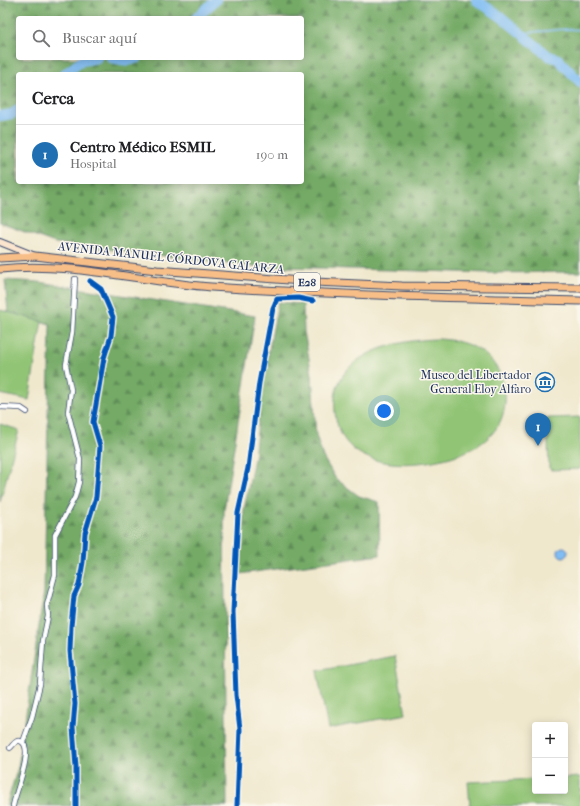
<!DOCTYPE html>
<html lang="es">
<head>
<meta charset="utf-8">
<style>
	:root { --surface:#fff; --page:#f6f6f6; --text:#202124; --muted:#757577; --line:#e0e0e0; --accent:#1f6fb2 }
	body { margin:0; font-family:"IM FELL French Canon",serif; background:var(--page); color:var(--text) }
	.controls { position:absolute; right:12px; bottom:12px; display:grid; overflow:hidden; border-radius:4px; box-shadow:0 2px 10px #0003 }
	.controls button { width:36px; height:36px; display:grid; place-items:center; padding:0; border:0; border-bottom:1px solid var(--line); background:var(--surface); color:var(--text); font:20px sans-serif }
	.you { position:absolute; left:384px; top:411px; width:14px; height:14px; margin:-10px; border:3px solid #fff; border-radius:50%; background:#1a73e8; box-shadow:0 0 0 6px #1a73e833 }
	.badge { display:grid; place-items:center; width:26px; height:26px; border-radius:50%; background:var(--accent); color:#fff; font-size:13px; font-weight:700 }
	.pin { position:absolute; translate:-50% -33px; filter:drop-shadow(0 1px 2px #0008) }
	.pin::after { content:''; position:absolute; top:21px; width:14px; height:12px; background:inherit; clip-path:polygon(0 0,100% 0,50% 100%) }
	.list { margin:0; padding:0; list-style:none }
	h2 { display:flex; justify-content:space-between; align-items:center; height:52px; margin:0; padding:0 16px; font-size:17px }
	h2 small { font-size:13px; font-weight:400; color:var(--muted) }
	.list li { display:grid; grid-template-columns:26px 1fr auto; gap:12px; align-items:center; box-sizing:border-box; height:60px; padding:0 16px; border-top:1px solid var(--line) }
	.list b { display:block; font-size:15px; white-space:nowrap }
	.list p { margin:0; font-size:13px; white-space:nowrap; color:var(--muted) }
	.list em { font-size:13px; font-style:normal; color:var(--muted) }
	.icon { flex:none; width:22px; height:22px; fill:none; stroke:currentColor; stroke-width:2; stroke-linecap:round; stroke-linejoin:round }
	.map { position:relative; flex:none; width:580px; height:806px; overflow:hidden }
	.search { position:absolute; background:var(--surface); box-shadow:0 2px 10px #0003; left:16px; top:16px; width:288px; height:44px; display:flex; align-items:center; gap:10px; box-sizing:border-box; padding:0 14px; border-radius:4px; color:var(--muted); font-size:15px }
	.panel { position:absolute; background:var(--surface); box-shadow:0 2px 10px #0003; left:16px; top:72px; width:288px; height:112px; border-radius:4px }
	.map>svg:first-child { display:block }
</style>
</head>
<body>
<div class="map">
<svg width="580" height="806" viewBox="0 0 580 806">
	<defs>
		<pattern id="forest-firs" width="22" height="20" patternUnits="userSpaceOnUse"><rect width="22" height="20" fill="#74aa66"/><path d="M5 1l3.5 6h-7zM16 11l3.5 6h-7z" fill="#5e8b57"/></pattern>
		<pattern id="water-ripples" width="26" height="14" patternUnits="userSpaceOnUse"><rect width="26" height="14" fill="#81bdf3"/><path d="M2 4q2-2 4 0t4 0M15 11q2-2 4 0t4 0" fill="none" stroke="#699ac8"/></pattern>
	</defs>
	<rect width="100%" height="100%" fill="#fbf7ec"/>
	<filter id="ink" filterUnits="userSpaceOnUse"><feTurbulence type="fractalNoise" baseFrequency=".025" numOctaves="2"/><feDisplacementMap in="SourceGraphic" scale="8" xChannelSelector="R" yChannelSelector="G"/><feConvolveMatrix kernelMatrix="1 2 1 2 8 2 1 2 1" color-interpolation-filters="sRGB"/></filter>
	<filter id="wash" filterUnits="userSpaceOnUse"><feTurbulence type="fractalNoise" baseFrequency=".012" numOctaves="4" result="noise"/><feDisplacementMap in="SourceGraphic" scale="16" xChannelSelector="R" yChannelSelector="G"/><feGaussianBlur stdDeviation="0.9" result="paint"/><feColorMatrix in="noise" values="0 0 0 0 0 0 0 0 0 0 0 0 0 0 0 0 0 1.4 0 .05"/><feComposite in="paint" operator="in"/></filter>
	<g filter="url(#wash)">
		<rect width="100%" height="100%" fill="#f0e8cd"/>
		<path fill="#91c475" stroke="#567a6a" d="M0,310L42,320L29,400L0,394Z
			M438,339C463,340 487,348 499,372C504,382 506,393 505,404C501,444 460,457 427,462C391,467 345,463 336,419C324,356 391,340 438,339Z
			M580,417V469L551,470L549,468L547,418Z
			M0,424L19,430L0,502Z
			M395,656L406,714L328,729L317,671Z
			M580,777V806H470L468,782L535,779V791H565V778Z"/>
		<path fill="url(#forest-firs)" stroke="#486c62" fill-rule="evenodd" d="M0,0H580V272L489,273L251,266L55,243L0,223ZM18,18H302V58H18ZM18,74H302V182H18Z
			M5,280L39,282L255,316L224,510L227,806H6L18,767L44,592L50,324L8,312Z
			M278,302L303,304L304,331L312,375L316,435L323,457L336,479L359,496L379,502L380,555L240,574L244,510L254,458L262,387Z"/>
		<path fill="url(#water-ripples)" stroke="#4e76a8" d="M558 552a5 5 0 1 1 10 0a5 5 0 1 1-10 0Z"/>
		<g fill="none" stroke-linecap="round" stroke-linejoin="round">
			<path stroke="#81bdf3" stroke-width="1.5" d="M522,33L567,29L580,30"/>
			<path stroke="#81bdf3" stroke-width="10" d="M476,0L500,16L549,56L558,59L580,82
				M196,18L216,0
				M111,58L128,61L138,58
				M64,74L82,61L97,58
				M0,116L12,114L18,110"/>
		</g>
	</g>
	<g filter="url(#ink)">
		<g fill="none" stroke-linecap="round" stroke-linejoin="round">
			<g stroke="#3b4b6f" stroke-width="6">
				<path id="street" d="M0,407L21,408L27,412
					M23,742L32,717L40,684L43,641L48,616L47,605L55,575V535L75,497L79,482L80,459L68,412L71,390L66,365L72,332L75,279
					M10,748C13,745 17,738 22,742C34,750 15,793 13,806
					M76,806V767L73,727L75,704L70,651L71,626L74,596L79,585L83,562L85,533L96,497L100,446L93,422L104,358L111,336L113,317L101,289L90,281
					M237,806L240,729L236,695L233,612L238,513L248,468L259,383L273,308L277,299L298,298L313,301"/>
			</g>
			<g stroke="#3b4b6f" stroke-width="8">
				<path id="secondary" d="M0,242L35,256"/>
			</g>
			<g stroke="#3b4b6f" stroke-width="9">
				<path id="primary" d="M0,258L35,256L157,270L315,282L402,286L580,288
					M0,269C70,261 141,282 211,287C334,295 457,298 580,301"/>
			</g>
			<use href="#street" stroke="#fff" stroke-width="4.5"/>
			<use href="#secondary" stroke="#fce5cf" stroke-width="6"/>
			<use href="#primary" stroke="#f7be88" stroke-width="7"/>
			<g stroke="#fbf7ec" stroke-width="8">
				<path id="cycleway" d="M76,806V767L73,727L75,704L70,651L71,626L74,596L79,585L83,562L85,533L96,497L100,446L93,422L104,358L111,336L113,317L101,289L90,281
					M237,806L240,729L236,695L233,612L238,513L248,468L259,383L273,308L277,299L298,298L313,301"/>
			</g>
			<use href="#cycleway" stroke="#0057b8" stroke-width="5"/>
		</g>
	</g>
	<defs>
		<g id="museum-ring" transform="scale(1)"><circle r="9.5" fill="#fbf7ec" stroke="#1f6fb2" stroke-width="1.5"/><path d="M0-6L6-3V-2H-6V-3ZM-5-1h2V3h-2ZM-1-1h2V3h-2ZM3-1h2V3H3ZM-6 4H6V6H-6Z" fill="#1f6fb2"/></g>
	</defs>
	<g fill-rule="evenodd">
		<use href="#museum-ring" x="545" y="382"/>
	</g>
	<g text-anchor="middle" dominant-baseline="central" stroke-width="3" stroke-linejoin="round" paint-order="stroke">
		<rect fill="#fbf7ec" stroke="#5e6b89" stroke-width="1" x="294" y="273" width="26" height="18" rx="3"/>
		<g font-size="11" font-weight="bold" fill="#1b2f5e">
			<text x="307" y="282">E28</text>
		</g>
		<g font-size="12" fill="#1b2f5e" stroke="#fbf7ec">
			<text transform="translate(171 258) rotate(6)">AVENIDA MANUEL CÓRDOVA GALARZA</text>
		</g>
		<g font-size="12" fill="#1b2f5e" stroke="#fbf7ec" text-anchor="end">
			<text x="531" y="375">Museo del Libertador<tspan x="531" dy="14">General Eloy Alfaro</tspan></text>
		</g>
	</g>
</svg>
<div class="controls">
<button>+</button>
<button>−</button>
</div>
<div class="you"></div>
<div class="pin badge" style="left:538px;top:446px">1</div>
<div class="search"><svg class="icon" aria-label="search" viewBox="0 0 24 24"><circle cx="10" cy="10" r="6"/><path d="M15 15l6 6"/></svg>Buscar aquí</div>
<section class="panel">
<h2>Cerca<small></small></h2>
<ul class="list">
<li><span class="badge">1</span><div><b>Centro Médico ESMIL</b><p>Hospital</p></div><em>190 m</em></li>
</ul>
</section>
</div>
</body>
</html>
